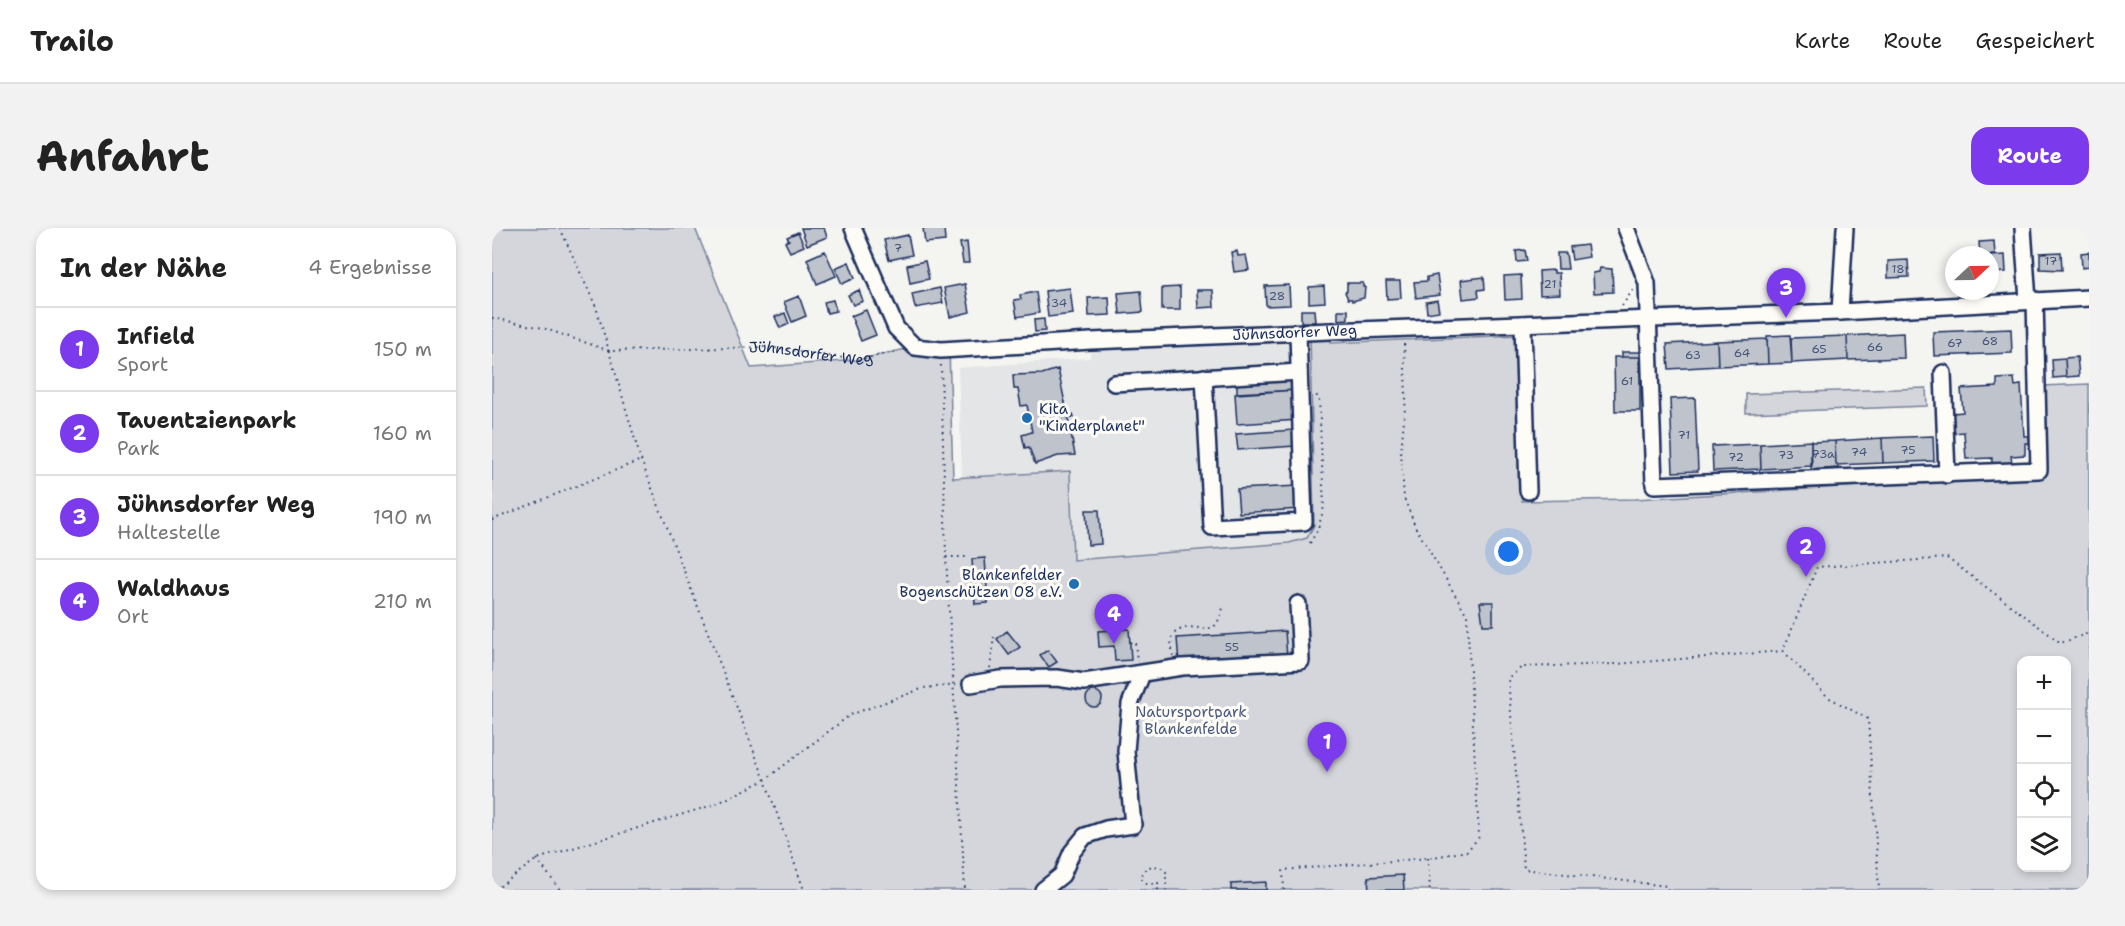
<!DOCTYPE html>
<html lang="de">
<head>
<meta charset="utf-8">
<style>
	:root { --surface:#fff; --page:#f2f2f2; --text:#222; --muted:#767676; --line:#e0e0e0; --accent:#7c3aed }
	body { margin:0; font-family:"Shantell Sans",sans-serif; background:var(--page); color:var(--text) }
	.controls { position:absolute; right:18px; bottom:18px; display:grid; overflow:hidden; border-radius:12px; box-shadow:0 3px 9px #0003 }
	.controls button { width:54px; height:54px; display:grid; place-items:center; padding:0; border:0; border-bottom:2px solid var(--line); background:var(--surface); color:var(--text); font:30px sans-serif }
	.compass { position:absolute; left:1453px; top:18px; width:54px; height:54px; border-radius:50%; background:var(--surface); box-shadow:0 3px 9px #0003; rotate:68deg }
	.you { position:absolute; left:1017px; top:324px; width:21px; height:21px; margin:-15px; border:4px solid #fff; border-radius:50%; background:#1a73e8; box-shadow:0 0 0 9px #1a73e833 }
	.badge { display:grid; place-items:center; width:39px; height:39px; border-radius:50%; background:var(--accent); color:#fff; font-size:20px; font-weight:700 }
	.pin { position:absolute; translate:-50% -50px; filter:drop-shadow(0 2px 3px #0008) }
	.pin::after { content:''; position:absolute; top:32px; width:21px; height:18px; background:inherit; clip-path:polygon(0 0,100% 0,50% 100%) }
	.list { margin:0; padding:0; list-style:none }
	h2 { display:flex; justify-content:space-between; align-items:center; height:78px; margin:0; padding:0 24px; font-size:26px }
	h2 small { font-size:20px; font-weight:400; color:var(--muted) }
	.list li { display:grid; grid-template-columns:39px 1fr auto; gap:18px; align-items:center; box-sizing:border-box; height:84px; padding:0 24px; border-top:2px solid var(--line) }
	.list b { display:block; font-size:22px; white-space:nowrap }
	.list p { margin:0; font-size:20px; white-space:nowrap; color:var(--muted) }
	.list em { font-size:20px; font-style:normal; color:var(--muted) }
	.icon { flex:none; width:33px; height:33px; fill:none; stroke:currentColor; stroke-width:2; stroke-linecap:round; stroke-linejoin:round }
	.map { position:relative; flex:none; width:1597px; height:662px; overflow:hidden; border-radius:18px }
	header { display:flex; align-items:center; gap:36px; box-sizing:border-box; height:84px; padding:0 30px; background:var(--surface); border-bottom:2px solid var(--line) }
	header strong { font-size:28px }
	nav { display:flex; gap:33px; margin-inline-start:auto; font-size:21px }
	.intro { display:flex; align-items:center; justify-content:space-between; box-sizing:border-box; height:144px; padding:0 36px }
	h1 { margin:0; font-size:42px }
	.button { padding:15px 27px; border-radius:18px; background:var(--accent); color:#fff; font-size:21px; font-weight:700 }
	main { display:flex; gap:36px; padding:0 36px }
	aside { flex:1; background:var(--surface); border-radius:18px; box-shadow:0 3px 9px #0003 }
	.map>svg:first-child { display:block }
</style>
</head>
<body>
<header>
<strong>Trailo</strong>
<nav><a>Karte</a><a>Route</a><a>Gespeichert</a></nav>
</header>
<div class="intro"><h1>Anfahrt</h1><a class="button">Route</a></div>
<main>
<aside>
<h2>In der Nähe<small>4 Ergebnisse</small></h2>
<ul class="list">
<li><span class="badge">1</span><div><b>Infield</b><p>Sport</p></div><em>150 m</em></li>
<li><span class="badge">2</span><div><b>Tauentzienpark</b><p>Park</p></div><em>160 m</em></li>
<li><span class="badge">3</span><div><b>Jühnsdorfer Weg</b><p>Haltestelle</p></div><em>190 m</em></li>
<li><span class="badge">4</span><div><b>Waldhaus</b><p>Ort</p></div><em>210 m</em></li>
</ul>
</aside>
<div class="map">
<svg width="1597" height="662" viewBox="0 0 1597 662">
	<rect width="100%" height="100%" fill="#f4f4f1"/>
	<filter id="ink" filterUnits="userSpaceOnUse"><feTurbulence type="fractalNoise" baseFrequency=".0167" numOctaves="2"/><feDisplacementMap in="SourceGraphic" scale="12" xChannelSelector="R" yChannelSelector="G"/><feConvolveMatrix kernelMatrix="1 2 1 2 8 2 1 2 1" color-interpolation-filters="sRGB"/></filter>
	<g filter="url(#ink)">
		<path fill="#e4e5e6" d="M818,104L822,298L815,310L797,315L581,332L578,243L470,249L466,140L598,130L599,113Z"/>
		<path fill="#d4d6db" stroke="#78829c" stroke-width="1.5" fill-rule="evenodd" d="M0,0H203L259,140L365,132L423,119L457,121L461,250L578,243L581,332L797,315L815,310L822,297L818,104L838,103V115L1027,107L1030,273L1143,271L1554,247L1551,158L1597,156V662H0ZM1530,433H1574V640H1530Z
			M1434,160L1435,178L1254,185V166Z"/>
		<path fill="#bfc3cc" stroke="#1b2f5e" stroke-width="1.5" d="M309,0H332L335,9L315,17Z
			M431,0H452L453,13L433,15Z
			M306,4L312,18L298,24L293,14L297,12L295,9Z
			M416,7L420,27L397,32L392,12Z
			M1502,13L1503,27H1488L1487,14Z
			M475,14L477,35H471L468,15Z
			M1095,17L1097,29L1080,32L1078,19Z
			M1033,22L1035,33L1025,34L1024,23Z
			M333,23L344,48L325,56L315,31Z
			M745,23L746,28L754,27L757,42L742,44L739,24Z
			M1569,24L1570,42L1548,41V25Z
			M1597,24V39L1590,40L1589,25Z
			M1065,25H1074L1076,41H1066Z
			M1513,27L1514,44L1498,45V28Z
			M1416,32L1417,49L1396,50V33Z
			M433,33L437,51L418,55L415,37Z
			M357,34L363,50L350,56L343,40Z
			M1108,40L1120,41L1121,64L1102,65L1101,45L1107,44Z
			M1062,42V45H1067L1068,66L1048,67L1047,43Z
			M945,47L948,67L924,70L922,54L935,53V49Z
			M1029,47L1030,71L1013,72L1012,48Z
			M992,49L993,61L986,62L987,69L971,71L969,52Z
			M894,53H908L909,70L895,71Z
			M855,55H871V59H873L872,70L860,73V71H856L853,64L855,63Z
			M473,56L478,84L458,89L452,60Z
			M797,57L798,77L774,78L773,58Z
			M832,58L833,74L817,75V59Z
			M688,59V82H670V60Z
			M448,60L451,75L423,80L420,66Z
			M578,60L581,86L556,89L553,63Z
			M367,62L371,73L361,77L356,67Z
			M705,62H721L722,79L706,80Z
			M649,63L651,84L628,86L626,65Z
			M544,64L547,85L525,89L522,72L529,71L528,67Z
			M307,68L314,88L300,94L292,74Z
			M617,69L618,87L597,88L596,70Z
			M341,72L344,83L335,85L332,74Z
			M945,72L947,83L935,85L934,74Z
			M374,82L384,107L369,113L359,88Z
			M809,82H822L823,94H809Z
			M846,82H856V91L846,92Z
			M293,85L297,96L288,100L283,89Z
			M552,91L553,103L543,104L542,92Z
			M1519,101L1520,125L1442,128L1441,104Z
			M1411,105L1412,130L1356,132L1355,108Z
			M1298,107L1300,135L1276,136L1275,108Z
			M1355,108L1356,132L1300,135L1299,110Z
			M1275,111L1276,136L1226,138L1225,113Z
			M1225,113L1226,138L1177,141L1175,116Z
			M1130,124H1150V135H1147L1148,129H1130Z
			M1122,129H1148V183H1123Z
			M1585,129L1587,148L1574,149L1573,130Z
			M1573,130L1574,149L1561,150L1560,131Z
			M566,141L574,180L571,181L572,187L581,186L582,189L576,191L583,227L566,228L543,236L537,219L533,220L530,207L540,204L535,177L529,178L526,161H522L521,147L550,146Z
			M803,150L804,162L745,165V154Z
			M1522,150L1523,158L1529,157L1532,208H1537L1538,215H1533V227L1519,228L1520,235L1500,237V230L1474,231L1472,204L1462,205L1461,185L1471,184L1469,161L1505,159V151Z
			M805,162L807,192L745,196L743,166Z
			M1203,170L1206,243L1181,244L1178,171Z
			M802,202L803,218L746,222L744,206Z
			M1441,208L1442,233L1391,235L1390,210Z
			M1390,210L1391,235L1344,237L1343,213Z
			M1319,213L1320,238L1269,241L1268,216Z
			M1343,213L1344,237H1346V240L1319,242V214Z
			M1268,216L1269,241L1221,243L1220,218Z
			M806,258L807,281L747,285L745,261Z
			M594,282H607L609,316L596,317Z
			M493,330L496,375L483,376L480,331Z
			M988,374H1001V397H991Z
			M637,401L639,432L623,433L622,418L607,419L606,403Z
			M515,403L528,419L517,427L505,411Z
			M793,403L795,429L687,435L685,410Z
			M556,422L565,434L557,439L548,427Z
			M594 471a8 8 0 1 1 16 0a8 8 0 1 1-16 0Z
			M911,647L912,662H877L876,649Z
			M774,654V662H739V656Z"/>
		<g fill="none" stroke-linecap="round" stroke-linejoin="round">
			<g stroke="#1b2f5e" stroke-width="20">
				<g id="minor">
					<path id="s2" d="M361,0L404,100L423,119L449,122L599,113L838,103L1348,84L1597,70"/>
					<path d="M1134,0L1155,55L1162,257L1547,242L1543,72"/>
					<path d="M1531,0L1536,73"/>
					<path d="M1348,84L1353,0"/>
					<path d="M1031,96L1036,263"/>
					<path d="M1451,145L1455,247"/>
					<path d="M712,149L720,299L812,294L806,105"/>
					<path d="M622,155L807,144"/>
					<path d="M479,456L508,451L565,450L592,454L690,439L809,433L806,376"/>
					<path d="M551,662L570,647L580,624L593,608L614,601L641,597L634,523L638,476L650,446"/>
				</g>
			</g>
			<g stroke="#1b2f5e" stroke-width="2" stroke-dasharray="1.5 4.5" stroke-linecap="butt">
				<path d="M68,0L104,79L149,232L273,552L312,662"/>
				<path d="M1130,78L1142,60"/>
				<path id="s1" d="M0,90L51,100L118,123L276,119L365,132L407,123"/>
				<path d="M449,137L454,329L473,662"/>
				<path d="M0,292L149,232"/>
				<path d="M818,315L826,301L832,279L827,171L822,164"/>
				<path d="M454,329H474"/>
				<path d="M638,414H643L645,433"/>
				<path d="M1291,423L1336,469L1376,491L1387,662"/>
				<path d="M681,428L679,413L681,406C700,393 706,404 722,399L728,390L731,380"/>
				<path d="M498,440L502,409"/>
				<path d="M936,630L938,662"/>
				<path d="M45,631L68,662"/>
				<path d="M3,662L45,631L224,576L273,552L358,487L432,460L467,457"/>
				<path d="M666,662V655L656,656L649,651L650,644L656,639L667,638L674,644V662"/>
				<path d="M792,662L791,642L936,630L975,623L987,609L975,387L924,300L912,270L909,224L914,170L912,114"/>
				<path d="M1176,662L1175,658L1032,641L1016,450L1030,439L1124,436L1291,423L1325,339L1455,330L1569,415L1597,405"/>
			</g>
			<use href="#minor" stroke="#fdfcf7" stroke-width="15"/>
		</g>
	</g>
	<g fill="#1f6fb2" stroke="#fdfcf7" stroke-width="2">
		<circle cx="535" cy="190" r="6"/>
		<circle cx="582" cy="356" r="6"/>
	</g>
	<g text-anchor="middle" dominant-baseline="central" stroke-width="6" stroke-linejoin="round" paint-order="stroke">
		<g font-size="12" fill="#44547a">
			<text x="406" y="20">7</text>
			<text x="1559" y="33">17</text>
			<text x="1406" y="41">18</text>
			<text x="1058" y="56">21</text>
			<text x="785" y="68">28</text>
			<text x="567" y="75">34</text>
			<text x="1498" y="113">68</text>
			<text x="1463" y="115">67</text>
			<text x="1383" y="119">66</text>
			<text x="1327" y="121">65</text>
			<text x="1250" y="125">64</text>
			<text x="1201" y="127">63</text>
			<text x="1135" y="153">61</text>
			<text x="1192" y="207">71</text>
			<text x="1416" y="222">75</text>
			<text x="1367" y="224">74</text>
			<text x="1331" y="226">73a</text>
			<text x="1294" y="227">73</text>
			<text x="1244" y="229">72</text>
			<text x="740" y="419">55</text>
		</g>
		<g font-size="15" fill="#1b2f5e" stroke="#fdfcf7">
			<text stroke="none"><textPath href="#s2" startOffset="516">Jühnsdorfer Weg</textPath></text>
			<text stroke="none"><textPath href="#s1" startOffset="324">Jühnsdorfer Weg</textPath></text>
		</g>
		<g font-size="15" fill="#1b2f5e" stroke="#fdfcf7" text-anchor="start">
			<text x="547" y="181">Kita<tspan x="547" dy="17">"Kinderplanet"</tspan></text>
			<text x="570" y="347" text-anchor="end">Blankenfelder<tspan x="570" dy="17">Bogenschützen 08 e.V.</tspan></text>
		</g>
		<g font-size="15" fill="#49597d" stroke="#fdfcf7">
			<text x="699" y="484">Natursportpark<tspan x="699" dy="17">Blankenfelde</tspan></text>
		</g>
	</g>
</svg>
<div class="controls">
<button>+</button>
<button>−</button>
<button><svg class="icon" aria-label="locate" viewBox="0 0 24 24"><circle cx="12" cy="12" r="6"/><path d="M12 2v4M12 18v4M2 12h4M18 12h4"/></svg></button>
<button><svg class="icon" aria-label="layers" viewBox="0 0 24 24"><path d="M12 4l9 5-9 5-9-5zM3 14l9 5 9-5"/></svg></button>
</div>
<svg class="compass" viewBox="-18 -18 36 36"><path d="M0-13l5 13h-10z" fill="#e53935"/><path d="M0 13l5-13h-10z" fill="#767676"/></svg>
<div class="you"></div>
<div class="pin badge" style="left:835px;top:544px">1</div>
<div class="pin badge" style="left:1314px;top:349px">2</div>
<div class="pin badge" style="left:1294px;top:90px">3</div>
<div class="pin badge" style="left:622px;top:416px">4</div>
</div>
</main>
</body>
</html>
